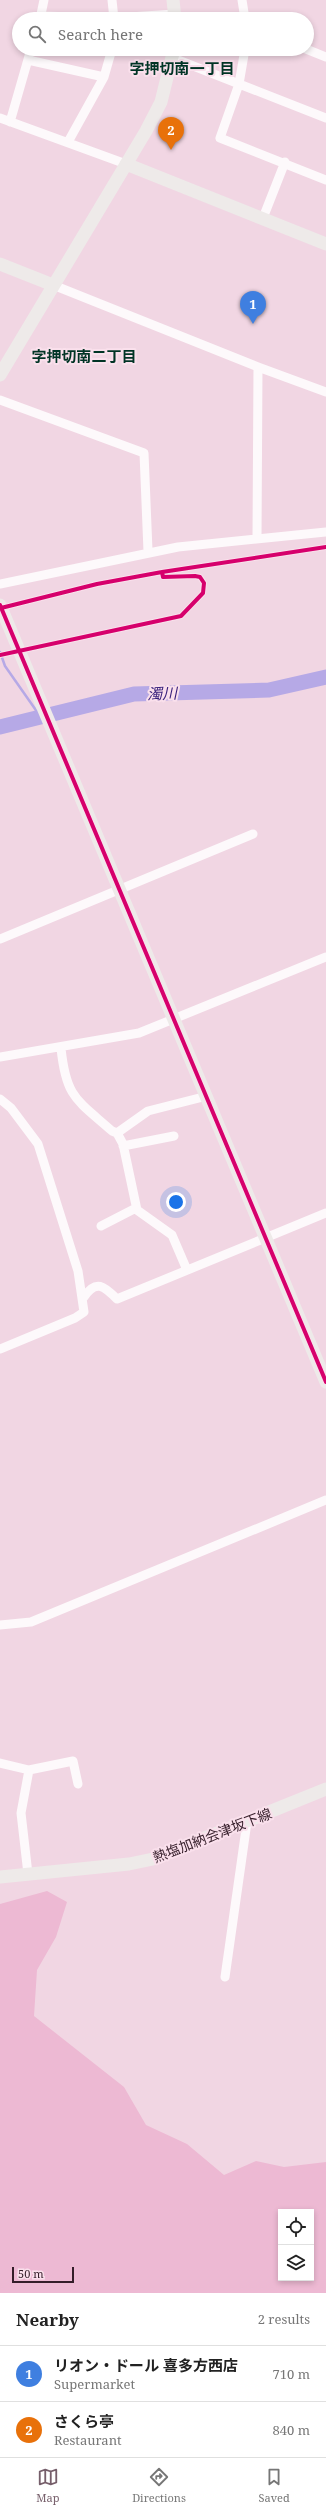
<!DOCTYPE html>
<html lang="en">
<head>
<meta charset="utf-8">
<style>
	:root { --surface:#fff; --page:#f2f2f2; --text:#222; --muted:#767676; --line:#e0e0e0; --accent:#765e6a }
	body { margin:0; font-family:"Noto Serif","Noto Sans JP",serif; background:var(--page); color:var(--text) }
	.controls { position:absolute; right:12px; bottom:12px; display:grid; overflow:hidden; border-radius:0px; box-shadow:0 2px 6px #0003 }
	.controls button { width:36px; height:36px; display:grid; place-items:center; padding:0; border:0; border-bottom:1px solid var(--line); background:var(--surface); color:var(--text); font:20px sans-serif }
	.scale { position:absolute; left:12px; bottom:10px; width:62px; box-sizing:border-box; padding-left:4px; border:2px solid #341d29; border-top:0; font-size:11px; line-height:14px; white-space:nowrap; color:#341d29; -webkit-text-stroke:3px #fae0ec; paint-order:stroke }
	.you { position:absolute; left:176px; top:1202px; width:14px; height:14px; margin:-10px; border:3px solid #fff; border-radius:50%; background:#1a73e8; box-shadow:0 0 0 6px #1a73e833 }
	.badge { display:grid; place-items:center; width:26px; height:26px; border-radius:50%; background:var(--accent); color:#fff; font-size:13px; font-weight:700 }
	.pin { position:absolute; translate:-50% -33px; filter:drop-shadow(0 1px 2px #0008) }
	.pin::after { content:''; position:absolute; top:21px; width:14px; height:12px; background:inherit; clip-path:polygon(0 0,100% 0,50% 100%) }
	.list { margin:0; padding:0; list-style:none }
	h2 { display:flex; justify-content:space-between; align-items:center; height:52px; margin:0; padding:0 16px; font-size:17px }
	h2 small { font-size:13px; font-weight:400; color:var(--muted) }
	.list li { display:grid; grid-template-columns:26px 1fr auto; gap:12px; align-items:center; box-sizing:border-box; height:56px; padding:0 16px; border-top:1px solid var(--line) }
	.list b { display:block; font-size:15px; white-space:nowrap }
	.list p { margin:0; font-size:13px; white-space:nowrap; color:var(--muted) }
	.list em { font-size:13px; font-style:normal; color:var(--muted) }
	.icon { flex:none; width:22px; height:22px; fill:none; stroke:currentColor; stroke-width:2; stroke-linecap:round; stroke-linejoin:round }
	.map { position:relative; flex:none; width:326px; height:2293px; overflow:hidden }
	.search { position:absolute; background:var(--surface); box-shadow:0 2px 6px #0003; left:12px; right:12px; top:12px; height:44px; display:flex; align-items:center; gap:10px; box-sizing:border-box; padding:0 14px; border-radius:22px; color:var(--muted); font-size:15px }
	.sheet { height:164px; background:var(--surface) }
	nav { display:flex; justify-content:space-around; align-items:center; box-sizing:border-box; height:56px; border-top:1px solid var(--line); background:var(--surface); font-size:11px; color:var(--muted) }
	nav a { display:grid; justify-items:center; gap:2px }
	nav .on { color:var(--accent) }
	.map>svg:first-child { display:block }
</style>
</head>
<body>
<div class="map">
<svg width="326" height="2293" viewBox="0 0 326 2293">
	<rect width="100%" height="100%" fill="#f1d6e3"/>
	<path fill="#edb9d3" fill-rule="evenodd" d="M47,1891L67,1902L56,1937L37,1970L34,2016L124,2087L146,2125L187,2144L224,2175L256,2161L284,2167L326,2162V2293H0V1904ZM281,2212H311V2278H281Z"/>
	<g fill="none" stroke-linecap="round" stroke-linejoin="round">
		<path stroke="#b6a9e6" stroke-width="2.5" d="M0,652L5,666L40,716"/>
		<path stroke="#b6a9e6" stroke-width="15" d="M0,727L134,694L269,690L326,677"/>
		<path stroke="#fdf9fb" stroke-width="9" d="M112,0L114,19
			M242,0L245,19
			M40,16L114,18L175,14
			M40,19L44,0
			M245,49L239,84L220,138L326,180
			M306,49L326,57
			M173,58L326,118
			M28,60L104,77
			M0,118L126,164
			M10,122L31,49
			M68,142L104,77L112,49
			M263,218L285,162
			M53,285L258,367L326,392
			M0,400L144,453L148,551
			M257,537L258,367
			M0,584L178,547L326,532
			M0,939L253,834
			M61,1048C66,1098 77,1100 112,1131L117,1133L148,1111L207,1096
			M0,1057L139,1033L326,957
			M0,1099L11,1108L38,1144L78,1271L84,1312L75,1318L0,1349
			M117,1133L123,1144L137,1210L172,1235L187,1270
			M123,1146L174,1136
			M101,1226L136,1208
			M84,1297C96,1279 104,1286 117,1299L326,1213
			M0,1625L31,1622L326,1500
			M0,1763L29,1770L21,1813L28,1874
			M29,1770L73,1761L78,1784
			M225,1977L247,1822"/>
		<path stroke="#eeeae9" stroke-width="13" d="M173,0L175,19
			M126,164L326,244
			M0,264L53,285
			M0,375L146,131L161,102L174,49
			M0,605L326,1382
			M0,1877L129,1864L153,1859L326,1789"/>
		<g stroke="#fae0ec" stroke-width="6">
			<path id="cycleway" d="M0,605L326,1382
				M1,608L97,584L162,572
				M0,655L181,616L203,593L204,583L200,577L195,576L163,577L162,572L326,547"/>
		</g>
		<use href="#cycleway" stroke="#d6006c" stroke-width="4"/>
	</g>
	<g text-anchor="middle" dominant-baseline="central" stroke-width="4" stroke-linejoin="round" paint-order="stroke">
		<g font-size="14" fill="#341d29" stroke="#fae0ec">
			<text transform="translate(212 1835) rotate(-21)">熱塩加納会津坂下線</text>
		</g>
		<g font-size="15" font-weight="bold" fill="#003425" stroke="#fae0ec">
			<text x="182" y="68">字押切南一丁目</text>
			<text x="84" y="356">字押切南二丁目</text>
		</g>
		<g font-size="15" font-style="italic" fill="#351d7a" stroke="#fae0ec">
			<text transform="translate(162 693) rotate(-2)">濁川</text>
		</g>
	</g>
</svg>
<div class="controls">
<button><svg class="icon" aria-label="locate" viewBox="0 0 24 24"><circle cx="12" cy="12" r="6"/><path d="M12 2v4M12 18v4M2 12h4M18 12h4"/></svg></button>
<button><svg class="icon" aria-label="layers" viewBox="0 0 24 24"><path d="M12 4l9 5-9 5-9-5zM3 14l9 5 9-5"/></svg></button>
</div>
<div class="scale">50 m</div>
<div class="you"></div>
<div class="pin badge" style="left:253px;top:324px;background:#3f7fe0">1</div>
<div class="pin badge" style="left:171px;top:150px;background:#e8710a">2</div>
<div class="search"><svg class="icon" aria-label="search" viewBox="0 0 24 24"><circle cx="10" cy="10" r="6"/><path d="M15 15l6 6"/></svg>Search here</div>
</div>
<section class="sheet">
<h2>Nearby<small>2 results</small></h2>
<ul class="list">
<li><span class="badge" style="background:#3f7fe0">1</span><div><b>リオン・ドール 喜多方西店</b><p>Supermarket</p></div><em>710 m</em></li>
<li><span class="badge" style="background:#e8710a">2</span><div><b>さくら亭</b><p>Restaurant</p></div><em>840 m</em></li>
</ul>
</section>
<nav>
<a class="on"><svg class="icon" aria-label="map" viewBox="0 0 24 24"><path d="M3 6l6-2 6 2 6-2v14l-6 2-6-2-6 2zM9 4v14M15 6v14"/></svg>Map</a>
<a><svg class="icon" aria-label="directions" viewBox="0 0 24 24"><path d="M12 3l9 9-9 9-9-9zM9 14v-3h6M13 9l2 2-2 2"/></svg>Directions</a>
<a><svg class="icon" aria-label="saved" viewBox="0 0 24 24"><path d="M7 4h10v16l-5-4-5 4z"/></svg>Saved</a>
</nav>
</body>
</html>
